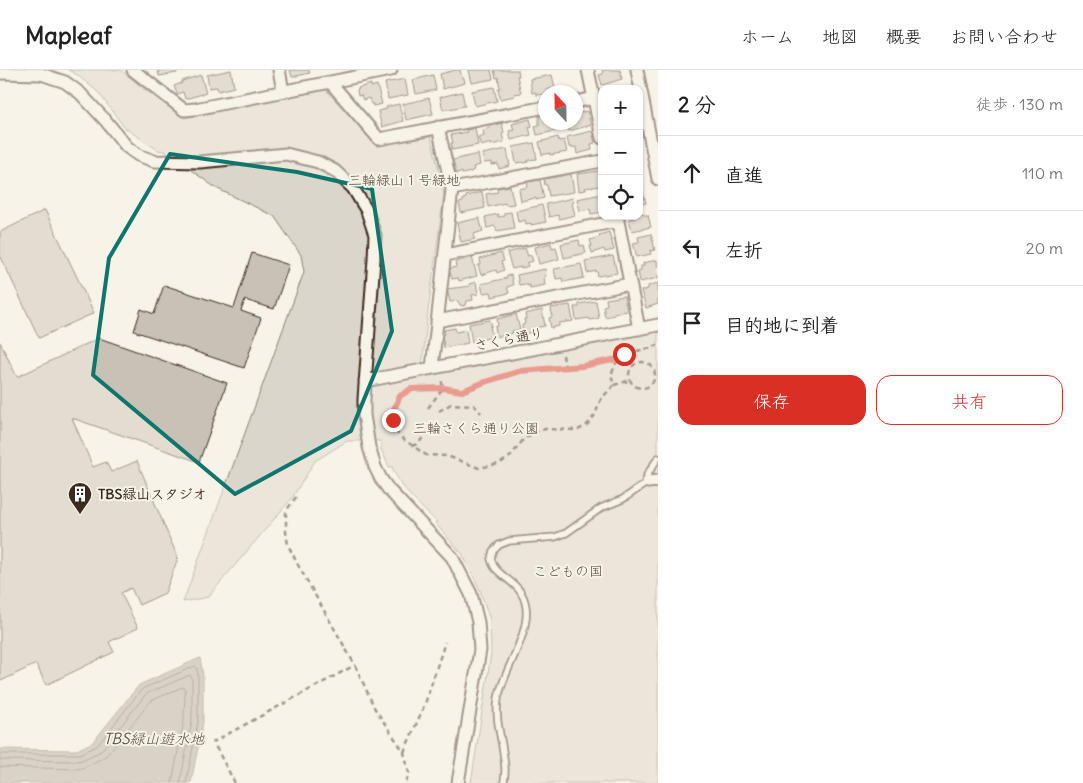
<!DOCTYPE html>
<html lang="ja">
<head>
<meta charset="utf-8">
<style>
	:root { --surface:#fff; --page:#f2f2f2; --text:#222; --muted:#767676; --line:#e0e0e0; --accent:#d93025 }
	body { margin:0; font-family:Delius,"Klee One",sans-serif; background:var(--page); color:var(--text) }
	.controls { position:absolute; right:15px; top:15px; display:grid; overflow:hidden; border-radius:10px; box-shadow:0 1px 4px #0004 }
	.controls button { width:45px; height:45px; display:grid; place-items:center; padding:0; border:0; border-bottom:1px solid var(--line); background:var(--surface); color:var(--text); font:25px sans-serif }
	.compass { position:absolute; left:538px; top:15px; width:45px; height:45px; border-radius:50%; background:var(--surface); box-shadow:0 1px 4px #0004; rotate:338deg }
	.stop { position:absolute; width:15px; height:15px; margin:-11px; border:4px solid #d93025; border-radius:50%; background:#fff }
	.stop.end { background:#d93025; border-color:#fff; box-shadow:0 1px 5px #0008 }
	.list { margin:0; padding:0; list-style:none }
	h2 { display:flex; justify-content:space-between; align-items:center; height:65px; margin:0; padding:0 20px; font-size:21px }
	h2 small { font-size:16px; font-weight:400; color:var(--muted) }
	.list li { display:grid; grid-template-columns:32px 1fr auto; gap:15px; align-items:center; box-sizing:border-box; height:75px; padding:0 20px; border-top:1px solid var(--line) }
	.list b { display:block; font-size:19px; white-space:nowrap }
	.list em { font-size:16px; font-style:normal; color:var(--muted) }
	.actions { display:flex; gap:10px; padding:15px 20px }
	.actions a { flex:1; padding:11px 0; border:1px solid var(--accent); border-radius:15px; text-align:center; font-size:18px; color:var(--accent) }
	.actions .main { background:var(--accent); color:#fff }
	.icon { flex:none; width:28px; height:28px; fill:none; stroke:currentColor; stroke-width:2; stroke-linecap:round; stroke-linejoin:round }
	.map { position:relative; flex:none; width:658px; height:713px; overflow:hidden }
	header { display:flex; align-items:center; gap:30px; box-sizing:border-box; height:70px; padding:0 25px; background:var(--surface); border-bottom:1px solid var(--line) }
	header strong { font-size:24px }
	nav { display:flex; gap:28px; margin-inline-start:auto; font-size:18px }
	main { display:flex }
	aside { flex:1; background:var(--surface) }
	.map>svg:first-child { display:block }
</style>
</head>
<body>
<header>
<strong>Mapleaf</strong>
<nav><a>ホーム</a><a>地図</a><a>概要</a><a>お問い合わせ</a></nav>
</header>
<main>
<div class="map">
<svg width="658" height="713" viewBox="0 0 658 713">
	<rect width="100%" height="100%" fill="#f7f3e8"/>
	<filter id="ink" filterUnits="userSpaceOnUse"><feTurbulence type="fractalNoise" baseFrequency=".02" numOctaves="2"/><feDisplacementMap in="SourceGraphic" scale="10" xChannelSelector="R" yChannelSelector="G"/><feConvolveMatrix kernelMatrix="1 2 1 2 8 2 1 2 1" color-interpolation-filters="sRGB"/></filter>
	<g filter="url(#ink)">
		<path fill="#dbd6cb" stroke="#8b8074" d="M68,0H121L145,20L184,48L207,44L262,30L326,20L376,75L431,67L444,124L428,241L421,307L658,262V713H471L491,584L490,550L480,520L463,485L435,453L437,452C421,437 400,418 392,397H389L381,379V371H347L315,391L292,428L208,527L183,532L304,202L301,185L274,146L216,118L164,81L158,80L125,58L98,22L76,4Z"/>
		<path fill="#b4aca0" stroke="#84786c" d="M200,588L203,606V652L191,712L188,713H0V679L77,680L93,672L139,615Z"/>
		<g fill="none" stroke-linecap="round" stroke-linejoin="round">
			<path stroke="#6b5e52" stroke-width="1" d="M0,684H80L97,676L142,619L195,596L197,598L198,607V652L186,713
				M0,690L77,691L82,690L101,681L146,624L190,605L192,608V651L180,713
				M0,697L77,699L85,697L106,686L151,631L182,617L185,619L184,650L172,713"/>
		</g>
		<path fill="#c8c1b6" stroke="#3b2a1e" d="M158,0H176L177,3L159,6Z
			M231,0L234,17L218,21L217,17L209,18L207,5Z
			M290,0H309L310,3L292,7Z
			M456,0H460L462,8H464L465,13L443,19L440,4Z
			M469,0H491L493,9L472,13Z
			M494,0H518L519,6H517L521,23L514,24L515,26L500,29L498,19L500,18L498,7L496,8Z
			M602,0H620L622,9L602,15L599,5L603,4Z
			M201,5L206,23L185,29L183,22L177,24L174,16L182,13V11Z
			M433,5L436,20L416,24L413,10Z
			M552,5L555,18L546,20V24L536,25V22L532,23L530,9Z
			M405,9L408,25L388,29L385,13Z
			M371,14V17L377,15L382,34L373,36V34H371L369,28L363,30L361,25L358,26L357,20L359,19L358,18Z
			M494,17L497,31L475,36L472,21Z
			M462,22L465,36L443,40L440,27Z
			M429,28L433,44L406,50L403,34Z
			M399,34L403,51L382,57L378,41L387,39L386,37Z
			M576,41L577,44L587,41L591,55L569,61L566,52H576Z
			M546,45V52H559L560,60L537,65L535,56L539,55V46Z
			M530,49L532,56L529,57L531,65L511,70L509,61L514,60L512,54Z
			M502,53L504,63L502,64L504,72L491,75V73L481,76L478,67L484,65L483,60L490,58V56Z
			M475,58L478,75L452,80L451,73H453L451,65L467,62L466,60Z
			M592,61L595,73L591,74L592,80L577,84L576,77L571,78V77H569L567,67Z
			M558,67L559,71L564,70L567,82L550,85V83L542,85L539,72Z
			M534,73L537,89L528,90V92L524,93L523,92L516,93L513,77Z
			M507,79L510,96L499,99L498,94L492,95V92L484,93L482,84Z
			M478,84L480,95L473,97L474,100L471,101V102L462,104V102L456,103L453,90Z
			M599,101L601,116L585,118L586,120L579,121L577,104Z
			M571,104L574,122L549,126L547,115H545L544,109Z
			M540,110L544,128L536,130V128L521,131L519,119L528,117L527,112Z
			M510,116L514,134L506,135L505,133L488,137L486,124L498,122L497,118Z
			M641,116L646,133L639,135V117Z
			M482,122L485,138L461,143L459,133L463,132V129L466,128V126Z
			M602,124V142L591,144L590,139L580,141L577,129Z
			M573,128L574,132L572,133L575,145L559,149L558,145L549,147L546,134Z
			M542,135L546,152L531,155V153L526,154L525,150L518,152L516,141Z
			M45,140L94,243L39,268L0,185V162Z
			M511,142L514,158L497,161L495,156L487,158L485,147L498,144V147L504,146V143Z
			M643,143L644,145H648L651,157L632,161L629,149L635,148V146H639V144Z
			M479,148L483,161L474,164L475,169L461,172L457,153Z
			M609,162L614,180L605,182L604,179L592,183L590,176H592L590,170L600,167L599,165Z
			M651,164L655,180L650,181L651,184L637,187L633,173L639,172L638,167Z
			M579,170L580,176L584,175L586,183L564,188L561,174Z
			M551,173L552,178L556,177L559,189L539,194L535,177Z
			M525,178L528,186L531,185L533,191L527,193L528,196L521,199V197L512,199L507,183Z
			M252,183L289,195L274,239L245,230L241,241L261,248L244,298L134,261L141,239L154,244L164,215L234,238Z
			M501,183L504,191L501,192L504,200L497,203L496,200L481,205L478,195H481L480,189Z
			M613,186L617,203L598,206L597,201L587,203L585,191Z
			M472,187L477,206L459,211L458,208L452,209L449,199L456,197L455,192Z
			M657,190L658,208L640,212L638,201L641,200V196H644L643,193Z
			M581,194L584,208L563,212L562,208L556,209L554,199Z
			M545,199L546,206L544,207L545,215L530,218L529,215L527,216L526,214L519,215L517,205Z
			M511,205L513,215L507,217L509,223L492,227L491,222L483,223L481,214L507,208V206Z
			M476,212L478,224L472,225L473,230L467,231L466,235L463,236L460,235L458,231L450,232L447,219L470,216L469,214Z
			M658,213V234L646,238L641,221L648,219V216Z
			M624,226L627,241L614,243V245L605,247L603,236L607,235L606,229Z
			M596,231L599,248L590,250L589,248L576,250L574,237H579V234Z
			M570,235L573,251L559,253V256L551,258L549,248L552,247L551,238Z
			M542,240L545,256L533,258L534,262L523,264L522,255L525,254L524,249H526L525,244Z
			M516,244L520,260L512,261L513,263L497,267L495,257L498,256L497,249Z
			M490,250L492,256H490L492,267L472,272L469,254Z
			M455,258L456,262L466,260L468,273L444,278L442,265L445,264L444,260Z
			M99,268L227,313L199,392L72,348L93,397L106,392L111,402L137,391L178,488L165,523L139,535L131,518L121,523L138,558L109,572L114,582L46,615L36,594L1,611L0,608V272L17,307Z"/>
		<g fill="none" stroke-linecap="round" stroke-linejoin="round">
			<g stroke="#3b2a1e" stroke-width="9">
				<path id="lane" d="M504,713C504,709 505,705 505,701C505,677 494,653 498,629C503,601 530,565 526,537C523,516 508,512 496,499C493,496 492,492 491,489L493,481L499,475L509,471L555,467L566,463L601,438L623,429L648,412L647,405L658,388"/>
			</g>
			<g stroke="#3b2a1e" stroke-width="15">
				<path id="street" d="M133,0L184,40L195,39L391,0
					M279,0L283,21
					M588,0L602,68
					M637,0L658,109
					M0,3L41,4L65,12L80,23L106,51L127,77L138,85L154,91L200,92L286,84L318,92L335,101L353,118L367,141L375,165L374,189L364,329V345L369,377L375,397L381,409L389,420L452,487L471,524L478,552L480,580L458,713
					M330,12L379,69L546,37
					M576,32L594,28
					M452,119L602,91
					M617,146L639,259
					M445,185L618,151
					M437,251L630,214
					M432,298L452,119L438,57
					M365,311L658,255
					M648,412L658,411"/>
			</g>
			<path stroke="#3b2a1e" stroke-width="2.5" stroke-dasharray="5 4" stroke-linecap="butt" d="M563,285L565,297
				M618,289L582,296L521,301L485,312L475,316L462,321L443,318L411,319L400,326L394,339L393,350L396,362L403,369L426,385L447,386L479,398L499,394L511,386L523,370L533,363L545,359L578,360L587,355L595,345L601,329L614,315L611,305L618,289L624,284L650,278L658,275
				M629 305a13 13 0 1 1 26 0a13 13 0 1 1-26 0Z
				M614,315L631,310
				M428,338L443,318L441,308
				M439,341L451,334L474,335L481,343
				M412,376L419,373L423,367
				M296,427L286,441V462L288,475L298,495L355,595L375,639L404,682L409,703L406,713
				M404,682L425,634L445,572
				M235,713L213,672L355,595"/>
			<use href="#lane" stroke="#f7f3e8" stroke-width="5.5"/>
			<use href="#street" stroke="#f7f3e8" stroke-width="11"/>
		</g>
	</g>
	<g fill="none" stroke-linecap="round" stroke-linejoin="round" filter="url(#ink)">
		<path stroke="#d93025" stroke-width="6" d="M393,350L394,339L400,326L411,319L443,318L462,321L485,312L520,301L582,296L618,289L624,284"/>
	</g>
	<path d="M0 0H658V713H0ZM170,84L297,102L372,119L392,261L351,361L235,424L93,305L109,188Z" fill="#f7f3e8" fill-opacity=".55" fill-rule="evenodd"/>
	<path fill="none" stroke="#0f766e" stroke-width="4" stroke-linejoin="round" d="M170,84L297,102L372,119L392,261L351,361L235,424L93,305L109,188Z"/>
	<defs>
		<g id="building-pin" transform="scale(1.25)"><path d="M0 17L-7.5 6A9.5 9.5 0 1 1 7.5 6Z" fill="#3b2a1e" stroke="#f7f3e8"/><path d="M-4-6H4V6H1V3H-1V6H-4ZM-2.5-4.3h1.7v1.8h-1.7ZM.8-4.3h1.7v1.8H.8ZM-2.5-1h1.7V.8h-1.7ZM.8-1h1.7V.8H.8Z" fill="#fff"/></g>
	</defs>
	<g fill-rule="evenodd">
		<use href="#building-pin" x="80" y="424"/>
	</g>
	<g text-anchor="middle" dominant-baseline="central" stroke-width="4" stroke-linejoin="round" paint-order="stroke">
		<g font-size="14" fill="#5b4c41" stroke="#f7f3e8">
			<text x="404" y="110">三輪緑山１号緑地</text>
			<text x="476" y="358">三輪さくら通り公園</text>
			<text x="568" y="501">こどもの国</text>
		</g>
		<g font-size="14" fill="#3b2a1e" stroke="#f7f3e8">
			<text transform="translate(509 269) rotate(-11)">さくら通り</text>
		</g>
		<g font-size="14" font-weight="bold" fill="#3b2a1e" stroke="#f7f3e8" text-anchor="start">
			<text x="98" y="424">TBS緑山スタジオ</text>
		</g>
		<g font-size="15" font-style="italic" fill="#5f5145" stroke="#f7f3e8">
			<text x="154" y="668">TBS緑山遊水地</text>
		</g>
	</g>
</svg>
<div class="controls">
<button>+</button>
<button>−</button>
<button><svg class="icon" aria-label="locate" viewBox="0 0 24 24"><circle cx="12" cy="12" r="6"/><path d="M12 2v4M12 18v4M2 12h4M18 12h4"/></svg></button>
</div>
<svg class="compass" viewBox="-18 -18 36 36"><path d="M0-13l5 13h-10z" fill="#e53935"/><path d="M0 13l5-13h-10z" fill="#767676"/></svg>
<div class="stop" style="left:624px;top:284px"></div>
<div class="stop end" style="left:393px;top:350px"></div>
</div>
<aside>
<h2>2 分<small>徒歩 · 130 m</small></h2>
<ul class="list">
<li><svg class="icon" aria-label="ahead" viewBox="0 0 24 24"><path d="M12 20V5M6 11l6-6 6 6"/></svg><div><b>直進</b></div><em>110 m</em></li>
<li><svg class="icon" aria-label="left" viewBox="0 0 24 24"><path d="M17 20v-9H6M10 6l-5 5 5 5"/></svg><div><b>左折</b></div><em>20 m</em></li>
<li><svg class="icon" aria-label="arrive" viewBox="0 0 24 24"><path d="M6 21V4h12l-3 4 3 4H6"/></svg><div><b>目的地に到着</b></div></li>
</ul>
<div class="actions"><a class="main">保存</a><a>共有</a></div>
</aside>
</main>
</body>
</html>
